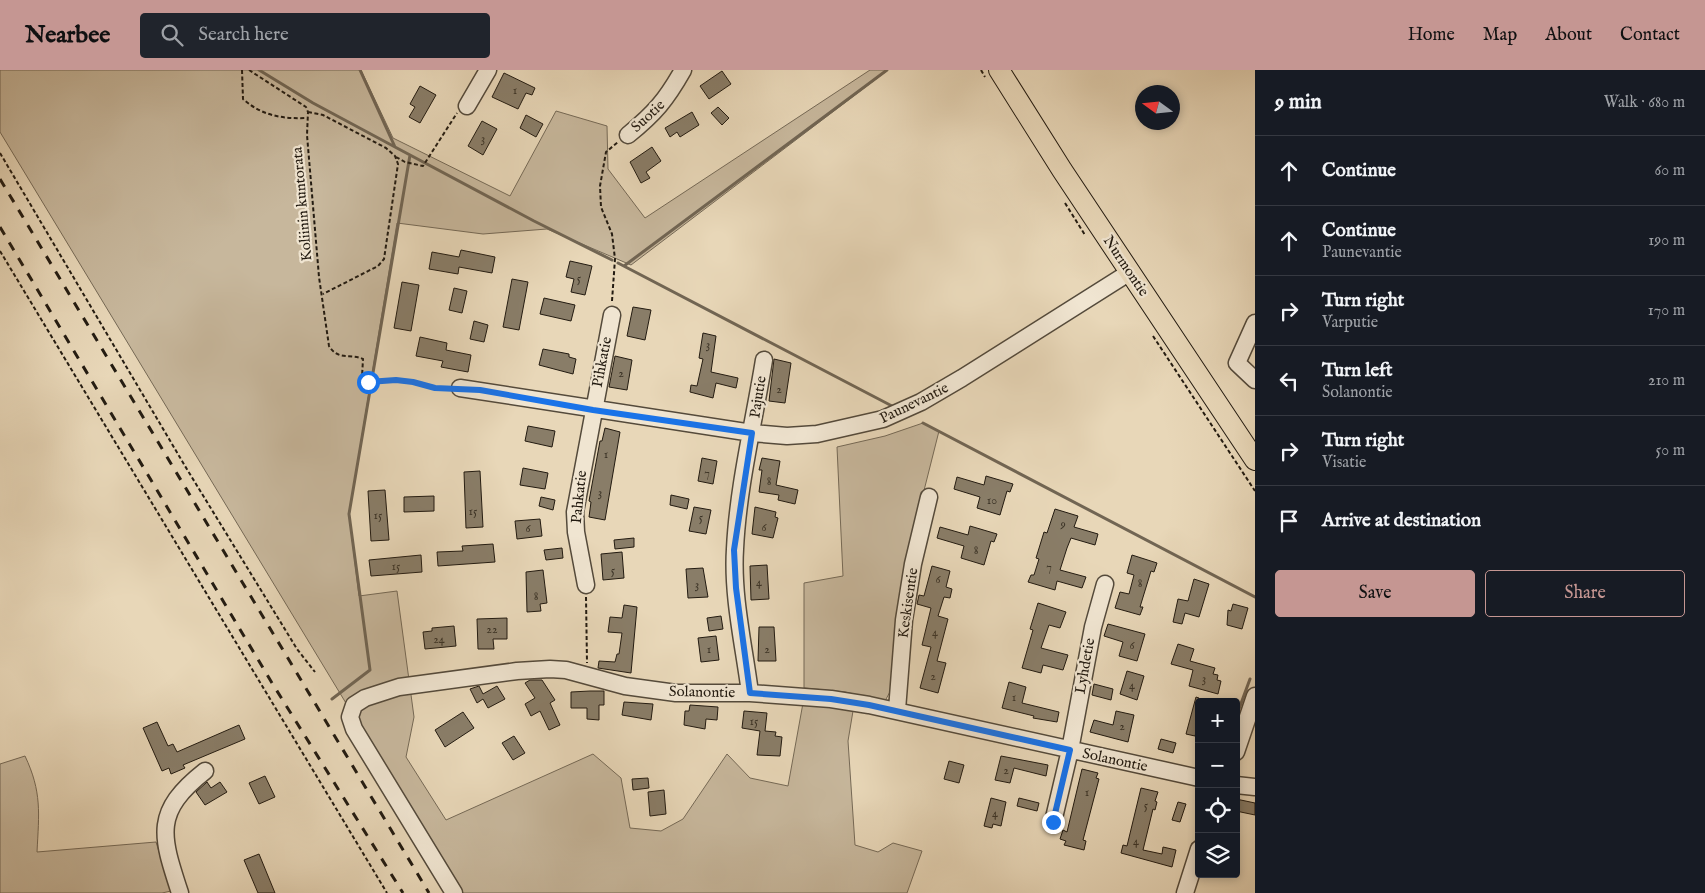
<!DOCTYPE html>
<html lang="en">
<head>
<meta charset="utf-8">
<style>
	:root { --surface:#171b24; --page:#20242c; --text:#f1f3f6; --muted:#9ea1a6; --line:#363941; --accent:#c59692 }
	body { margin:0; font-family:"IM FELL English",serif; background:var(--page); color:var(--text) }
	.controls { position:absolute; right:15px; bottom:15px; display:grid; overflow:hidden; border-radius:5px; box-shadow:0 2px 8px #0003 }
	.controls button { width:45px; height:45px; display:grid; place-items:center; padding:0; border:0; border-bottom:1px solid var(--line); background:var(--surface); color:var(--text); font:25px sans-serif }
	.compass { position:absolute; left:1135px; top:15px; width:45px; height:45px; border-radius:50%; background:var(--surface); box-shadow:0 2px 8px #0003; rotate:285deg }
	.stop { position:absolute; width:15px; height:15px; margin:-11px; border:4px solid #1a73e8; border-radius:50%; background:#fff }
	.stop.end { background:#1a73e8; border-color:#fff; box-shadow:0 1px 5px #0008 }
	.list { margin:0; padding:0; list-style:none }
	h2 { display:flex; justify-content:space-between; align-items:center; height:65px; margin:0; padding:0 20px; font-size:21px }
	h2 small { font-size:16px; font-weight:400; color:var(--muted) }
	.list li { display:grid; grid-template-columns:32px 1fr auto; gap:15px; align-items:center; box-sizing:border-box; height:70px; padding:0 20px; border-top:1px solid var(--line) }
	.list b { display:block; font-size:19px; white-space:nowrap }
	.list p { margin:0; font-size:16px; white-space:nowrap; color:var(--muted) }
	.list em { font-size:16px; font-style:normal; color:var(--muted) }
	.actions { display:flex; gap:10px; padding:15px 20px }
	.actions a { flex:1; padding:11px 0; border:1px solid var(--accent); border-radius:5px; text-align:center; font-size:18px; color:var(--accent) }
	.actions .main { background:var(--accent); color:#111 }
	.icon { flex:none; width:28px; height:28px; fill:none; stroke:currentColor; stroke-width:2; stroke-linecap:round; stroke-linejoin:round }
	.map { position:relative; flex:none; width:1255px; height:823px; overflow:hidden }
	header { display:flex; align-items:center; gap:30px; box-sizing:border-box; height:70px; padding:0 25px; background:var(--accent); color:#111 }
	header strong { font-size:24px }
	nav { display:flex; gap:28px; margin-inline-start:auto; font-size:18px }
	.search { width:350px; height:45px; background:var(--page); display:flex; align-items:center; gap:12px; box-sizing:border-box; padding:0 18px; border-radius:5px; color:var(--muted); font-size:19px }
	main { display:flex }
	aside { flex:1; background:var(--surface) }
	.map>svg:first-child { display:block }
</style>
</head>
<body>
<header>
<strong>Nearbee</strong>
<div class="search"><svg class="icon" aria-label="search" viewBox="0 0 24 24"><circle cx="10" cy="10" r="6"/><path d="M15 15l6 6"/></svg>Search here</div>
<nav><a>Home</a><a>Map</a><a>About</a><a>Contact</a></nav>
</header>
<main>
<div class="map">
<svg width="1255" height="823" viewBox="0 0 1255 823">
	<rect width="100%" height="100%" fill="#e8d7b8"/>
	<filter id="stains"><feTurbulence type="fractalNoise" baseFrequency=".004" numOctaves="4"/><feColorMatrix values="0 0 0 0 .2 0 0 0 0 .09 0 0 0 0 .02 0 0 0 .5 -.17"/></filter>
	<radialGradient id="worn" r=".72"><stop offset=".6" stop-color="#630" stop-opacity="0"/><stop offset="1" stop-color="#630" stop-opacity=".3"/></radialGradient>
	<path fill="#c7b79c" stroke="#756956" d="M0,0H361L393,68L510,126L556,41L607,56L608,99L645,148L870,0H888L631,195L547,159L483,164L397,153L349,444L359,526L397,521L414,647L406,687L446,750L593,684L621,708L630,758L661,761L683,749L727,684L750,708L788,716L803,633L827,635L853,641L848,671L855,775L878,782L893,773L922,781L907,823H461L0,62Z
		M923,353L939,361L908,484L891,620L885,631L845,622L804,618V513L843,506L837,377L885,366Z
		M25,686C42,722 39,743 37,782L156,772L171,821L162,823H0V694Z"/>
	<g fill="none" stroke-linecap="round" stroke-linejoin="round">
		<path stroke="#716553" stroke-width="3" d="M259,0L313,33L395,77
			M360,0L395,77L534,151L612,190
			M618,193L892,336
			M624,196L887,0
			M923,353L1255,527
			M332,629L370,600L349,444L410,85
			M1236,647L1250,609"/>
	</g>
	<path fill="#897d68" stroke="#231b11" d="M722,1L731,14L709,29L700,16Z
		M504,3L535,18L532,25L526,23L518,39L492,27Z
		M420,16L436,25L420,53L409,47L415,37L410,34Z
		M718,37L729,48L722,55L711,43Z
		M692,42L699,55L680,67L677,62L670,67L665,58Z
		M526,45L543,54L536,67L520,58Z
		M482,51L497,59L483,85L468,76Z
		M652,77L661,91L646,102L650,108L641,113L630,92Z
		M461,180L495,187L492,203L459,197L458,204L429,199L432,182L459,187Z
		M570,191L592,196L585,225L571,222L574,209L566,207Z
		M512,209L528,212L519,260L503,257Z
		M402,212L419,215L411,261L394,258Z
		M454,218L467,221L462,243L449,240Z
		M544,228L575,235L571,251L540,244Z
		M633,237L651,240L645,270L627,266Z
		M474,251L488,255L484,272L470,269Z
		M703,263L716,266L711,302L738,308L736,318L716,313L713,328L690,322L691,315L697,316L703,289L699,288Z
		M420,267L447,273L446,280L471,285L468,302L441,297L443,291L416,286Z
		M543,279L569,284V287L576,289L573,304L539,295Z
		M615,286L632,290L627,320L609,317Z
		M774,289L791,293L785,333L769,331Z
		M528,356L555,361L552,377L525,371Z
		M605,358L620,362L605,450L589,447L591,432L589,431L600,371H602Z
		M702,388L717,391L713,414L698,411Z
		M762,388L780,391L776,415L798,420L795,434L778,430L779,425L759,422L762,400H759Z
		M523,398L548,403L545,419L520,415Z
		M480,401L483,457L466,458L464,402Z
		M986,406L1013,414L1010,422L1007,421L1000,445L977,438L980,427L954,419L957,407L984,415Z
		M385,420L389,470L371,471L368,421Z
		M671,425L689,429L687,439L670,435Z
		M434,426V441L404,442V427Z
		M541,427L555,430L553,440L539,436Z
		M694,437L711,440L706,464L689,461Z
		M755,437L776,442L775,447L778,448L773,468L752,464Z
		M1055,439L1078,446L1074,457L1098,464L1095,475L1071,468L1067,478L1060,500L1086,507L1082,518L1057,511L1055,520L1028,512L1031,505H1034L1039,489L1036,488L1044,462L1047,463Z
		M540,449L542,466L517,469L515,451Z
		M970,456L997,464L994,472L991,471L984,495L961,488L964,476L937,468L940,457L968,465Z
		M634,468V477L615,479L614,470Z
		M493,474L495,492L438,496L437,482L463,481L462,476Z
		M562,478L563,488L546,490L544,480Z
		M622,482L624,508L603,510L601,484Z
		M421,485L422,502L371,506L369,490Z
		M1132,485L1157,493L1154,502L1151,501L1140,537H1143L1140,545L1115,538L1120,522L1129,524L1134,505L1127,503Z
		M767,495L769,529L751,530L750,496Z
		M932,496L950,501L946,517L952,519L950,528L944,527L938,546L948,549L937,591L946,593L938,623L920,618L931,577L922,575L931,538L917,534L919,525L924,526Z
		M703,498L708,527L688,528L686,499Z
		M543,500L547,533L540,534L541,541L527,542L526,502Z
		M1194,509L1209,514L1199,547L1185,543L1182,554L1173,552L1178,529L1188,531Z
		M1038,533L1066,542L1060,558L1049,555L1041,578L1068,585L1063,600L1043,595L1041,603L1022,598L1033,560L1030,559Z
		M1233,534L1248,538L1242,559L1227,555L1228,540L1231,541Z
		M624,535L637,537L631,603L598,598L599,591L615,592L617,584H619L622,563L608,562L610,547L622,548Z
		M721,546L723,559L709,561L707,548Z
		M507,548V569H493L494,579H478L477,549Z
		M1108,554L1145,564L1137,591L1119,586L1123,572L1104,566Z
		M454,556L456,576L425,579L423,562L432,561V558Z
		M759,557H774L776,591H758Z
		M716,566L719,590L701,592L698,568Z
		M1178,574L1194,579L1190,591L1215,598L1213,604L1218,605L1217,610L1221,611L1218,624L1189,616L1193,600L1171,594Z
		M1127,601L1144,606L1137,630L1120,624Z
		M530,610H542L555,630L550,633L560,655L549,660L540,641L531,646L525,634L535,628L525,613Z
		M1009,612L1026,617L1022,633L1059,642L1057,652L1033,648L1034,646L1002,638Z
		M1094,614L1113,619L1111,630L1092,625Z
		M479,616L483,624L497,616L505,629L488,638L483,629L477,633L470,619Z
		M590,621H604V635H599V650L587,649V638H571V622Z
		M1196,627L1199,628V652L1195,666L1186,664Z
		M624,632L653,634L651,650L622,645Z
		M690,635L718,637L717,650L706,649L705,659L684,655L685,641H689Z
		M744,641L767,643L765,661L776,662L775,666L782,667L780,686L757,685L760,661L742,658Z
		M1116,641L1134,645L1128,672L1090,662L1094,650L1113,655Z
		M463,642L474,658L445,677L435,660Z
		M157,652L168,676L173,674L177,682L239,655L245,669L183,695L185,698L171,704L169,698L162,701L143,658Z
		M514,666L525,683L513,690L502,673Z
		M1161,669L1176,673L1173,683L1158,679Z
		M1001,686L1048,695L1046,706L1014,698L1010,713L995,710Z
		M949,691L964,695L959,713L944,709Z
		M1082,699L1098,703L1096,708L1099,709L1083,770L1086,771L1084,780L1064,775L1066,771L1060,769L1063,760L1067,762Z
		M265,706L275,727L259,734L249,713Z
		M648,708L649,718L633,720L632,709Z
		M207,712L211,718L220,712L227,722L205,735L196,722Z
		M1141,718L1158,722L1155,731L1157,732L1155,740L1153,739L1143,780L1162,784L1163,777L1176,780L1172,797L1121,783L1123,775L1127,776Z
		M664,720L666,744L650,746L648,722Z
		M991,728L1006,732L1001,756L993,754L992,758L984,756Z
		M1019,728L1039,733L1037,741L1017,736Z
		M1236,729L1255,733V745L1236,741Z
		M1178,732L1186,734L1180,752L1172,750Z
		M259,784L275,823H258L244,790Z"/>
	<g fill="none" stroke-linecap="round" stroke-linejoin="round">
		<g stroke="#544a3b" stroke-width="19">
			<path id="minor" d="M467,36L488,0
				M628,65C655,43 666,30 683,0
				M1255,253L1237,293L1255,310
				M460,318L752,363L787,366L817,364L883,349L921,332L962,308L1130,202
				M586,515L576,462L575,442L612,245
				M750,623C744,576 732,526 735,479C738,416 754,352 764,290
				M897,640L904,550L913,494L929,427
				M1236,682L1255,626
				M1236,715L1255,717
				M1053,752L1070,680L1093,557L1105,514
				M180,823C161,765 153,742 205,701
				M454,823L354,659L350,647L354,635L365,628L399,617L517,601L550,599L566,600L625,616L676,623H750L831,629L869,635L1199,708
				M1185,823L1199,779"/>
		</g>
		<g stroke="#231b11" stroke-width="22">
			<path id="major" d="M999,0L1062,100L1255,390"/>
		</g>
		<path stroke="#231b11" stroke-width="2" stroke-dasharray="4 2.5" stroke-linecap="butt" d="M242,0L243,29C262,46 283,49 307,48
			M249,0L306,37L308,42L307,65L319,207L329,276C338,291 350,283 363,289L362,307L365,312C377,313 387,310 398,311C415,311 430,318 446,318
			M981,0L985,7
			M308,42L323,45L386,78L395,86L398,94L384,189L378,196L323,224
			M0,83L185,396L297,579L315,602
			M396,87L405,92L423,96L457,43
			M1065,133L1085,165
			M0,181L387,823
			M612,231L615,189L612,164L601,137L600,116L606,82L618,72
			M1153,266L1255,421
			M586,527L587,593"/>
		<use href="#minor" stroke="#f0e5d1" stroke-width="16"/>
		<use href="#major" stroke="#e8d7b8" stroke-width="20"/>
		<path stroke="#231b11" stroke-width="3" stroke-dasharray="9 9" stroke-linecap="butt" d="M0,109L429,823
			M0,157L272,613L403,823"/>
	</g>
	<g fill="none" stroke-linecap="round" stroke-linejoin="round">
		<path stroke="#1a73e8" stroke-width="6" d="M368,312L396,310L413,312L435,318L480,320L593,340L752,363L734,480L736,518L750,623L831,629L869,635L1070,680L1053,752"/>
	</g>
	<g text-anchor="middle" dominant-baseline="central" stroke-width="4.5" stroke-linejoin="round" paint-order="stroke">
		<g font-size="12" fill="#3c3427">
			<text x="515" y="20">1</text>
			<text x="483" y="68">3</text>
			<text x="579" y="208">5</text>
			<text x="708" y="274">3</text>
			<text x="621" y="303">2</text>
			<text x="779" y="319">2</text>
			<text x="606" y="384">1</text>
			<text x="707" y="403">7</text>
			<text x="769" y="411">8</text>
			<text x="600" y="422">3</text>
			<text x="992" y="430">10</text>
			<text x="473" y="441">15</text>
			<text x="378" y="445">15</text>
			<text x="701" y="447">5</text>
			<text x="1063" y="454">9</text>
			<text x="764" y="457">6</text>
			<text x="528" y="458">6</text>
			<text x="976" y="480">8</text>
			<text x="396" y="496">15</text>
			<text x="1049" y="497">7</text>
			<text x="613" y="500">5</text>
			<text x="938" y="509">6</text>
			<text x="759" y="512">4</text>
			<text x="1140" y="513">8</text>
			<text x="697" y="514">3</text>
			<text x="536" y="526">8</text>
			<text x="492" y="559">22</text>
			<text x="935" y="562">4</text>
			<text x="439" y="569">24</text>
			<text x="1132" y="575">6</text>
			<text x="709" y="579">1</text>
			<text x="767" y="579">2</text>
			<text x="933" y="606">2</text>
			<text x="1204" y="608">3</text>
			<text x="1132" y="615">4</text>
			<text x="1014" y="627">1</text>
			<text x="754" y="651">15</text>
			<text x="1122" y="656">2</text>
			<text x="1006" y="700">2</text>
			<text x="1087" y="722">1</text>
			<text x="1146" y="735">5</text>
			<text x="995" y="743">4</text>
			<text x="1136" y="771">4</text>
		</g>
		<g font-size="15" fill="#231b11" stroke="#f0e5d1">
			<text transform="translate(648 46) rotate(-43)">Suotie</text>
			<text transform="translate(302 134) rotate(-95)">Koliinin kuntorata</text>
			<text transform="translate(1126 196) rotate(56)">Nurmontie</text>
			<text transform="translate(602 292) rotate(-79)">Pihkatie</text>
			<text transform="translate(758 327) rotate(-81)">Pajutie</text>
			<text transform="translate(914 333) rotate(-26)">Paunevantie</text>
			<text transform="translate(579 427) rotate(-84)">Pahkatie</text>
			<text transform="translate(908 533) rotate(-82)">Keskisentie</text>
			<text transform="translate(1085 596) rotate(-80)">Lyhdetie</text>
			<text transform="translate(702 622) rotate(1)">Solanontie</text>
			<text transform="translate(1115 690) rotate(12)">Solanontie</text>
		</g>
	</g>
	<rect width="100%" height="100%" filter="url(#stains)"/>
	<rect width="100%" height="100%" fill="url(#worn)"/>
</svg>
<div class="controls">
<button>+</button>
<button>−</button>
<button><svg class="icon" aria-label="locate" viewBox="0 0 24 24"><circle cx="12" cy="12" r="6"/><path d="M12 2v4M12 18v4M2 12h4M18 12h4"/></svg></button>
<button><svg class="icon" aria-label="layers" viewBox="0 0 24 24"><path d="M12 4l9 5-9 5-9-5zM3 14l9 5 9-5"/></svg></button>
</div>
<svg class="compass" viewBox="-18 -18 36 36"><path d="M0-13l5 13h-10z" fill="#e53935"/><path d="M0 13l5-13h-10z" fill="#9ea1a6"/></svg>
<div class="stop" style="left:368px;top:312px"></div>
<div class="stop end" style="left:1053px;top:752px"></div>
</div>
<aside>
<h2>9 min<small>Walk · 680 m</small></h2>
<ul class="list">
<li><svg class="icon" aria-label="ahead" viewBox="0 0 24 24"><path d="M12 20V5M6 11l6-6 6 6"/></svg><div><b>Continue</b></div><em>60 m</em></li>
<li><svg class="icon" aria-label="ahead" viewBox="0 0 24 24"><path d="M12 20V5M6 11l6-6 6 6"/></svg><div><b>Continue</b><p>Paunevantie</p></div><em>190 m</em></li>
<li><svg class="icon" aria-label="right" viewBox="0 0 24 24"><path d="M7 20v-9h11M14 6l5 5-5 5"/></svg><div><b>Turn right</b><p>Varputie</p></div><em>170 m</em></li>
<li><svg class="icon" aria-label="left" viewBox="0 0 24 24"><path d="M17 20v-9H6M10 6l-5 5 5 5"/></svg><div><b>Turn left</b><p>Solanontie</p></div><em>210 m</em></li>
<li><svg class="icon" aria-label="right" viewBox="0 0 24 24"><path d="M7 20v-9h11M14 6l5 5-5 5"/></svg><div><b>Turn right</b><p>Visatie</p></div><em>50 m</em></li>
<li><svg class="icon" aria-label="arrive" viewBox="0 0 24 24"><path d="M6 21V4h12l-3 4 3 4H6"/></svg><div><b>Arrive at destination</b></div></li>
</ul>
<div class="actions"><a class="main">Save</a><a>Share</a></div>
</aside>
</main>
</body>
</html>
